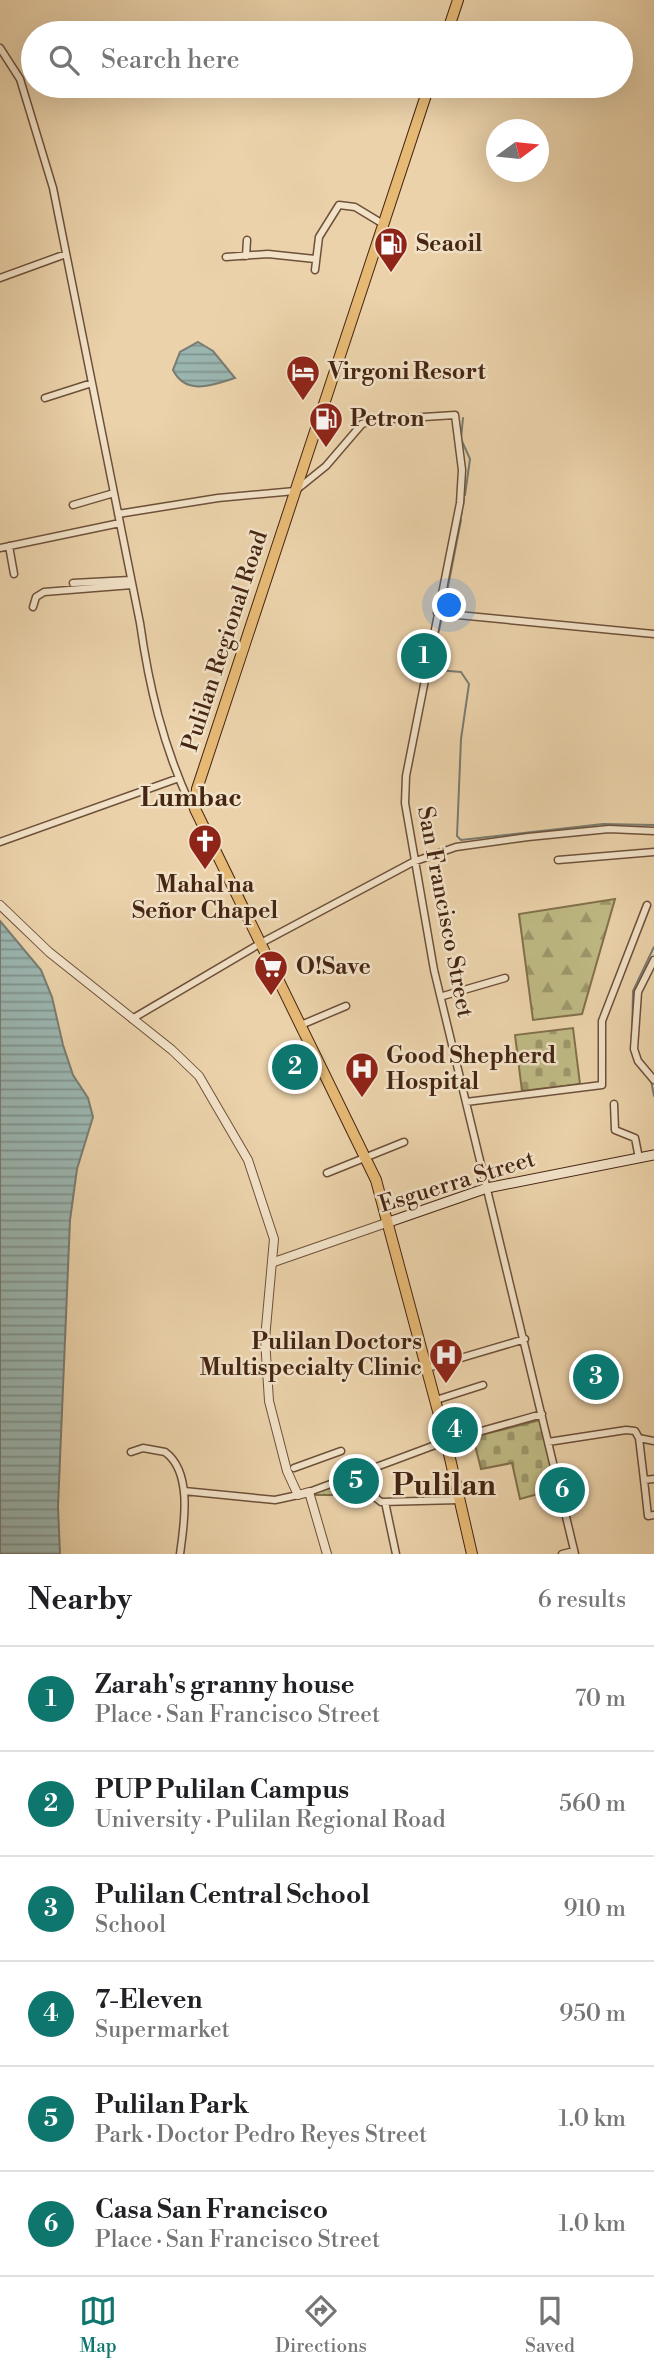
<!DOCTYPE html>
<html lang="en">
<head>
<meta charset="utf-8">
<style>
	:root { --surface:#fff; --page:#f2f2f2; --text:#202124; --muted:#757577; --line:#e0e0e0; --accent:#0f766e }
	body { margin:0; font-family:"Libre Bodoni",serif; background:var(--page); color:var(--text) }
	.compass { position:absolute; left:486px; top:119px; width:63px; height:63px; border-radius:50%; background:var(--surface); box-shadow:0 7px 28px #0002; rotate:75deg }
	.you { position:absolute; left:450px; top:606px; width:24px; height:24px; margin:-18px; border:5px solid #fff; border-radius:50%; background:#1a73e8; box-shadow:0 0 0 10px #1a73e833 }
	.badge { display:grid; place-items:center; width:46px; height:46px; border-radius:50%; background:var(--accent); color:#fff; font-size:23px; font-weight:700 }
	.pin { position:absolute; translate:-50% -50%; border:4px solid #fff; box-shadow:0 2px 7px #0006 }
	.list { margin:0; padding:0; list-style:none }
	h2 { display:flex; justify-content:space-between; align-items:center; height:91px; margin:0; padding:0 28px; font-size:30px }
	h2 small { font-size:23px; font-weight:400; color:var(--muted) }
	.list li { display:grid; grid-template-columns:46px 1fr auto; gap:21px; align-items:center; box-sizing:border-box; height:105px; padding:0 28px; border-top:2px solid var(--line) }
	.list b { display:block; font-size:26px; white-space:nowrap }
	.list p { margin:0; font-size:23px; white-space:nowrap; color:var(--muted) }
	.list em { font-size:23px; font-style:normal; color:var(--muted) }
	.icon { flex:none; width:38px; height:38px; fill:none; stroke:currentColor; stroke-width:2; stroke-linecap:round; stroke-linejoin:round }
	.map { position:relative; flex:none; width:654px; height:1554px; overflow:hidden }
	.search { position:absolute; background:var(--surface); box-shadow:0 7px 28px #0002; left:21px; right:21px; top:21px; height:77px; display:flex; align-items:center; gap:18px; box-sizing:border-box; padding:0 24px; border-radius:38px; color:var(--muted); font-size:26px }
	.sheet { height:721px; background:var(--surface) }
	nav { display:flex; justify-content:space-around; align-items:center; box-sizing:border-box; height:98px; border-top:2px solid var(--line); background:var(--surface); font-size:19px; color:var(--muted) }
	nav a { display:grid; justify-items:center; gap:4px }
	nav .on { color:var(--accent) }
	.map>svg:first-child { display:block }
</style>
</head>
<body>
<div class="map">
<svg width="654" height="1554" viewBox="0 0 654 1554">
	<defs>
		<pattern id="forest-firs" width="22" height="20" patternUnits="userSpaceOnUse" patternTransform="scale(1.75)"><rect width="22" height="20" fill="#bfba84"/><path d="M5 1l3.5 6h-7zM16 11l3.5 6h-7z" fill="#9d976b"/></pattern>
		<pattern id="cemetery-stones" width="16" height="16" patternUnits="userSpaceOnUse" patternTransform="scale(1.75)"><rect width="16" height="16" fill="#bfba84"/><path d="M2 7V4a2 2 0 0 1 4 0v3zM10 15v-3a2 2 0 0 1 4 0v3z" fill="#9d976b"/></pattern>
		<pattern id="park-tufts" width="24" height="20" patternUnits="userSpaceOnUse" patternTransform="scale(1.75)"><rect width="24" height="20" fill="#bfba84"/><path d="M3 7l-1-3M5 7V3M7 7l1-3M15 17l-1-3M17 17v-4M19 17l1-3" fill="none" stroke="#9d976b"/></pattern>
		<pattern id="water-rules" width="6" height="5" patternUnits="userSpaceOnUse" patternTransform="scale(1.75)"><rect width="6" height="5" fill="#9bb6b1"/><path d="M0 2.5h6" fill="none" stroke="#80948f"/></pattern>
	</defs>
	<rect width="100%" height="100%" fill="#ebd2aa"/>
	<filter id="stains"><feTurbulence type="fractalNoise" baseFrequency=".00286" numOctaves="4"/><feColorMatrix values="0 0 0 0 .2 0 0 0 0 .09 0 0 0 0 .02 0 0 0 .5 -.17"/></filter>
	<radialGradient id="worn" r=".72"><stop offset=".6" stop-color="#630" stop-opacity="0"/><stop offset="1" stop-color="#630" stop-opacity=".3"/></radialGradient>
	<path fill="url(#forest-firs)" stroke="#82704c" stroke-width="2" d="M615,899L582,1014L533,1020L519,914Z"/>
	<path fill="url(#cemetery-stones)" stroke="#82704c" stroke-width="2" d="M573,1028L580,1084L522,1091L515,1035Z
		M540,1420L556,1489L520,1499L512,1463L481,1469L473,1437Z"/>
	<path fill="url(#park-tufts)" stroke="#82704c" stroke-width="2" d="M368,1471L373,1495H316L314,1490Z"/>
	<path fill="url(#water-rules)" stroke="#797c72" stroke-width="2" d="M198,342L213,351L235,378C213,385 186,396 173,370L180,352Z
		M0,921L41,970L52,997L63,1045L73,1075L88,1098L93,1117L77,1169L70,1220L58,1507L60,1554H0Z"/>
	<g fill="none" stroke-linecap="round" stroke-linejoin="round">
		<path stroke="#797c72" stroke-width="2" d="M463,418L461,439L470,459L465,495
			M463,506L464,498
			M461,517L462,508
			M444,607L461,520
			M435,646L442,618
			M432,662L437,670L461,672L469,684L461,739L457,836L461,840L603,824L654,825
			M632,1041L633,991L654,947
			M651,1080L654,1096"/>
		<g stroke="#6e513a" stroke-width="9">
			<path id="minor" d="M0,48L20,79L53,188L140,623C149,687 163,745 190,804L195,809
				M246,256L247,240
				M226,257L268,254L315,259
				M315,270L319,237L339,205L355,207L383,224
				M0,278L66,254
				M45,398L92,383
				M73,505L114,493
				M118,514L218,498L295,491L326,466L362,424L376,420L455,415L462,470L460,503L406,776L405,803L434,970L575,1554
				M9,546L14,574
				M0,548L120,523
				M73,583L130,580
				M33,607L36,597L44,592L132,585
				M437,613L654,634
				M0,842L179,778
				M558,860L654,852
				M654,960L638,992L634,1049L638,1061L654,1080
				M443,996L505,978
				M132,1019L261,943L413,862L456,847L528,837L609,829L654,831
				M301,1025L346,1006
				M466,1102L602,1085V1021L647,905
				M614,1104L615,1130L635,1138L639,1158
				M327,1173L404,1142
				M427,1368L525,1339
				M436,1400L483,1385
				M639,1438L644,1480
				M548,1442L626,1430L635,1431L639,1438L654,1441
				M131,1452L143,1448L165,1452C193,1472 184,1525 180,1554
				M294,1468L341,1451
				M370,1468L376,1498L381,1502L459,1500
				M654,1479L644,1480L648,1516L654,1515
				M184,1491L275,1500L298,1495
				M309,1492L446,1441L542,1414
				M385,1502L396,1554
				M562,1554L574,1551"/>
		</g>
		<g stroke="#6e513a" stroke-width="10">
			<path id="tertiary" d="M0,905L49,952L172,1050L199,1076L248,1160L274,1239L265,1339L269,1401L287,1471L298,1495L309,1492L327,1554
				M274,1262L389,1222"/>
		</g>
		<g stroke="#452614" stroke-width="11">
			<path id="secondary" d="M389,1222L487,1188L654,1155"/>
		</g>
		<g stroke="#452614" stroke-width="12">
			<path id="primary" d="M447,33L458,0
				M429,86L197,789L195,809L376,1180L446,1441L472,1554"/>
		</g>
		<use href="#minor" stroke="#f2e2c8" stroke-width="6"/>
		<use href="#tertiary" stroke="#f2e2c8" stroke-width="8"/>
		<use href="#secondary" stroke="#f2e2c8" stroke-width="9"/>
		<use href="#primary" stroke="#e6b975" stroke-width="10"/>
	</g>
	<defs>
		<g id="fuel-pin" transform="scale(1.75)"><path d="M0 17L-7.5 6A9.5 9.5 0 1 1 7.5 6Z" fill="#8f2418" stroke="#f2e2c8"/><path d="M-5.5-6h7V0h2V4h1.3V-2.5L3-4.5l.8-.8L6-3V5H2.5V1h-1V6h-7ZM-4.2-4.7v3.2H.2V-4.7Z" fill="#fff"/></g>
		<g id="hotel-pin" transform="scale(1.75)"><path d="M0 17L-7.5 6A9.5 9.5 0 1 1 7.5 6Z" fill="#8f2418" stroke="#f2e2c8"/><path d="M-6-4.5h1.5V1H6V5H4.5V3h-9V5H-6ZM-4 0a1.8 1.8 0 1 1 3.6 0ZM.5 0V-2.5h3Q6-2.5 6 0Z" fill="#fff"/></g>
		<g id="church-pin" transform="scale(1.75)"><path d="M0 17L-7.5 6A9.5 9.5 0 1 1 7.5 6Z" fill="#8f2418" stroke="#f2e2c8"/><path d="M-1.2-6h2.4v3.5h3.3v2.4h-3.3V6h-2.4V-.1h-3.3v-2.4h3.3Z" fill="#fff"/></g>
		<g id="supermarket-pin" transform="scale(1.75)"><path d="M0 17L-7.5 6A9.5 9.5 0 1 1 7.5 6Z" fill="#8f2418" stroke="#f2e2c8"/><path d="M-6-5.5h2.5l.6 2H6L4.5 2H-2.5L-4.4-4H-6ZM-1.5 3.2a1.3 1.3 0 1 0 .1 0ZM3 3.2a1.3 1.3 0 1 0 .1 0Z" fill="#fff"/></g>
		<g id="hospital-pin" transform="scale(1.75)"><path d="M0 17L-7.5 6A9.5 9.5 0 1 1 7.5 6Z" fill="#8f2418" stroke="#f2e2c8"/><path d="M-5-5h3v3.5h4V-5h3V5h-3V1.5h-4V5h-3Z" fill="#fff"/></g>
	</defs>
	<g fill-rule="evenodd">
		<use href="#fuel-pin" x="391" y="244"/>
		<use href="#hotel-pin" x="303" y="372"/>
		<use href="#fuel-pin" x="326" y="419"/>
		<use href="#church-pin" x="205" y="841"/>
		<use href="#supermarket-pin" x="271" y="967"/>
		<use href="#hospital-pin" x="362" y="1069"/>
		<use href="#hospital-pin" x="446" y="1355"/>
	</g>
	<g text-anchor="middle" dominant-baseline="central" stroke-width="5" stroke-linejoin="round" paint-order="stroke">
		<g font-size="23" font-weight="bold" fill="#452614" stroke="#f2e2c8" text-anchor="start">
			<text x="416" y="244">Seaoil</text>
			<text x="328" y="372">Virgoni Resort</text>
			<text x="350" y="419">Petron</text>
			<text x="205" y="885" text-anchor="middle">Mahal na<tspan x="205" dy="26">Señor Chapel</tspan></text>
			<text x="296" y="967">O!Save</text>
			<text x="386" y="1056">Good Shepherd<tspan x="386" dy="26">Hospital</tspan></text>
			<text x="422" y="1342" text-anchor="end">Pulilan Doctors<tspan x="422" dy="26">Multispecialty Clinic</tspan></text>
		</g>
		<g font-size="23" fill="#452614" stroke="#f2e2c8">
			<text transform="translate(225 641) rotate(-72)">Pulilan Regional Road</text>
			<text transform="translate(445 912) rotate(79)">San Francisco Street</text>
			<text transform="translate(457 1182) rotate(-17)">Esguerra Street</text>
		</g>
		<g font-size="26" font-weight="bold" fill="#452614" stroke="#f2e2c8">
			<text x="191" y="798">Lumbac</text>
		</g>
		<g font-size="30" font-weight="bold" fill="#452614" stroke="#f2e2c8">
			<text x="444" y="1486">Pulilan</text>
		</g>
	</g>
	<rect width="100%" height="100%" filter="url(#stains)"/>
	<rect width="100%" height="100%" fill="url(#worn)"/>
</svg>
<svg class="compass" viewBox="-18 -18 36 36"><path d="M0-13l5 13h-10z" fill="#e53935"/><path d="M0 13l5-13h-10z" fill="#757577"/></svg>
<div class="you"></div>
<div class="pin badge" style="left:424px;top:656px">1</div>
<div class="pin badge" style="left:295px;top:1067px">2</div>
<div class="pin badge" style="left:596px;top:1377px">3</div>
<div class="pin badge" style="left:455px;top:1430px">4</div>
<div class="pin badge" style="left:356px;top:1481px">5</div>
<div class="pin badge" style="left:562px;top:1490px">6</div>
<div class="search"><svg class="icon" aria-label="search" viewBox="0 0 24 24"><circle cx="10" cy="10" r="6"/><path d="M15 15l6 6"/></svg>Search here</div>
</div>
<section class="sheet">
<h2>Nearby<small>6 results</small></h2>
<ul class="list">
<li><span class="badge">1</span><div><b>Zarah's granny house</b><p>Place · San Francisco Street</p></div><em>70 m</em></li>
<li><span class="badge">2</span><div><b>PUP Pulilan Campus</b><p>University · Pulilan Regional Road</p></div><em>560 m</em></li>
<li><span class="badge">3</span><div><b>Pulilan Central School</b><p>School</p></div><em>910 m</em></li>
<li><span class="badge">4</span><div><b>7-Eleven</b><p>Supermarket</p></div><em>950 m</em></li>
<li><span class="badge">5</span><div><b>Pulilan Park</b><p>Park · Doctor Pedro Reyes Street</p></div><em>1.0 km</em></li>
<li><span class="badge">6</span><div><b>Casa San Francisco</b><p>Place · San Francisco Street</p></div><em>1.0 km</em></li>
</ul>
</section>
<nav>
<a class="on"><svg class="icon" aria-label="map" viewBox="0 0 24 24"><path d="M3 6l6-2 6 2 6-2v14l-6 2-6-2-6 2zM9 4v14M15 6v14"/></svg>Map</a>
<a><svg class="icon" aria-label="directions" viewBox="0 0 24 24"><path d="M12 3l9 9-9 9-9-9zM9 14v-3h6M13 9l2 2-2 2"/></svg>Directions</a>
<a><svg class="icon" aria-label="saved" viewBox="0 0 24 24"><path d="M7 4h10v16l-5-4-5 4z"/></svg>Saved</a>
</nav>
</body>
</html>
